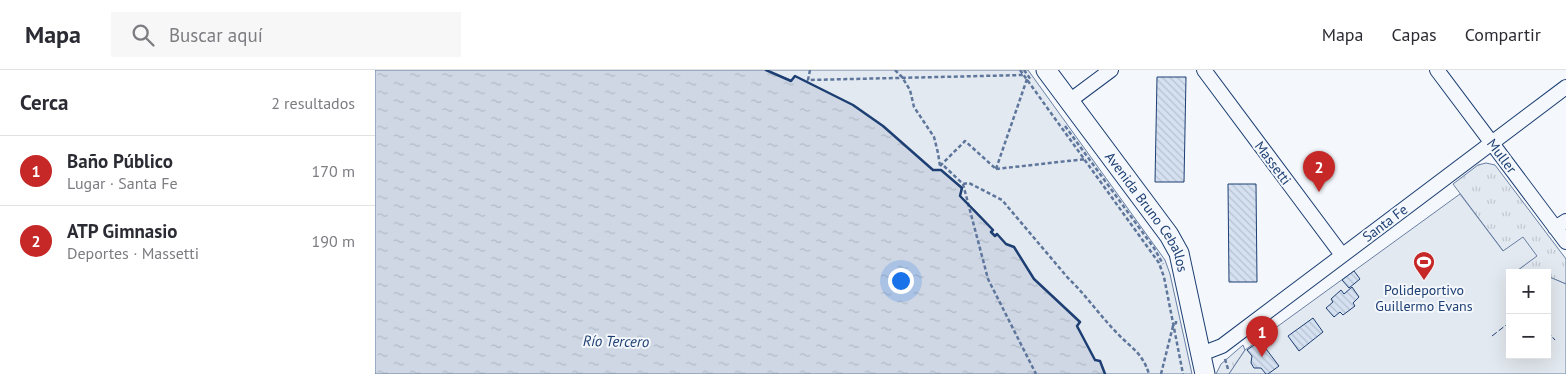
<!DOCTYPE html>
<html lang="es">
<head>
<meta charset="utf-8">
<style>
	:root { --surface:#fff; --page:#f7f7f7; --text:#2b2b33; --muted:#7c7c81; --line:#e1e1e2; --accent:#c62828 }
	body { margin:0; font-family:"PT Sans",sans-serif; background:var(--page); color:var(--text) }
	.controls { position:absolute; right:15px; bottom:15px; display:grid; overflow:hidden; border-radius:0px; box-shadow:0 5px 20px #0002 }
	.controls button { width:45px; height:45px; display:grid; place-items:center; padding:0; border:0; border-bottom:1px solid var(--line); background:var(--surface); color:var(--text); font:25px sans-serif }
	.you { position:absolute; left:525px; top:210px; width:18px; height:18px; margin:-12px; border:4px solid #fff; border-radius:50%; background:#1a73e8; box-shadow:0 0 0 8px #1a73e833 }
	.badge { display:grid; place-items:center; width:32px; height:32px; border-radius:50%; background:var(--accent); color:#fff; font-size:16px; font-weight:700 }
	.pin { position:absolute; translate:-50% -41px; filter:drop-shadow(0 1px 2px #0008) }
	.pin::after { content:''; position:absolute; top:26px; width:18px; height:15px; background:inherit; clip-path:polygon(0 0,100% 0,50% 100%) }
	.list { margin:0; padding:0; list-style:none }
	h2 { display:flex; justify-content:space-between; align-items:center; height:65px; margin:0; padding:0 20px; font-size:21px }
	h2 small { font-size:16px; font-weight:400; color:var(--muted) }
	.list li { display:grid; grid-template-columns:32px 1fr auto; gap:15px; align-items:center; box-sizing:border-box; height:70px; padding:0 20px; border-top:1px solid var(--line) }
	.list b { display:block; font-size:19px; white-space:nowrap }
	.list p { margin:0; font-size:16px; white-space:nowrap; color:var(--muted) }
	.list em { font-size:16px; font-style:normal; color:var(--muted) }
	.icon { flex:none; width:28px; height:28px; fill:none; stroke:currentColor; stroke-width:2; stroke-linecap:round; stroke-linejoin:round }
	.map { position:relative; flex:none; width:1191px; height:304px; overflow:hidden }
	header { display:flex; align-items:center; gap:30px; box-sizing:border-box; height:70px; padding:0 25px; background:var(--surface); border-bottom:1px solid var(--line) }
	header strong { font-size:24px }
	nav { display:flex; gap:28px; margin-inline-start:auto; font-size:18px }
	.search { width:350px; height:45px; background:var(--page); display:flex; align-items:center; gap:12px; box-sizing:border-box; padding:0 18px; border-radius:0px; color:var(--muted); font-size:19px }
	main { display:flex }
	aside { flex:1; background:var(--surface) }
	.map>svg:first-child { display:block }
</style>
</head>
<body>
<header>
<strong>Mapa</strong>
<div class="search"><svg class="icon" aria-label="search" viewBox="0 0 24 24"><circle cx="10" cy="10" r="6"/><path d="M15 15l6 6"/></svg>Buscar aquí</div>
<nav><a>Mapa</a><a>Capas</a><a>Compartir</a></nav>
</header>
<main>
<aside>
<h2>Cerca<small>2 resultados</small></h2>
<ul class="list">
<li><span class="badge">1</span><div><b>Baño Público</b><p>Lugar · Santa Fe</p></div><em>170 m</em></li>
<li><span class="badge">2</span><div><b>ATP Gimnasio</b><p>Deportes · Massetti</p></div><em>190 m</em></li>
</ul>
</aside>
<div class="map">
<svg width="1191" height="304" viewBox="0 0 1191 304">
	<defs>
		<pattern id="grass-tufts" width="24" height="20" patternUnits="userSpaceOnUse" patternTransform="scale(1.25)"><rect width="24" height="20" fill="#e3e9f0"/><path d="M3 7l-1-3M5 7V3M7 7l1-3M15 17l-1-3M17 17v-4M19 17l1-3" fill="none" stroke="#c2c9d1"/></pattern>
		<pattern id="water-ripples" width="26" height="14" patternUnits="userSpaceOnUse" patternTransform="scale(1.25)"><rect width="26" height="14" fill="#cfd7e4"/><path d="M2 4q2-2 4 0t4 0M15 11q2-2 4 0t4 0" fill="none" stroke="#b1bac7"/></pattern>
		<pattern id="building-back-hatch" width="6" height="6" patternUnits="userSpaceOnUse" patternTransform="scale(1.25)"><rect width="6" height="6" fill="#d5e0f0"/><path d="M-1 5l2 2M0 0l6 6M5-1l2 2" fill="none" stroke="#b6c1d1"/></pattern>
	</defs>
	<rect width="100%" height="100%" fill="#f4f7fb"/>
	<path fill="url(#grass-tufts)" stroke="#687fa3" d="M1111,93L1120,95L1191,189V214L1172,206V203L1142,201L1161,186L1129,182L1078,114L1103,95Z
		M868,275L870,280L854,304H841L846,294Z"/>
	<path fill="#e3e9f0" stroke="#687fa3" d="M391,0H653L790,190L795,204L817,304H730L725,291L720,290L702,256L705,252L659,209L639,177L631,174L622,164L620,166L616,162L618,159L600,140L558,100L508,56L478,35Z
		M1085,124L1128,181L1148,167L1162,186L1143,200L1164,203H1135V285H1172V206L1191,214V304H854L870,280Z"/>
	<path fill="url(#water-ripples)" stroke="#687fa3" d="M0,0H391L416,11L420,6L478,35L508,56L558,100H566L586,118L585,126L618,160L616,162L620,165L622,164L631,174L639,177L659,209L705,252L702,256L720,290L725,291L730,304H0Z"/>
	<path fill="url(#building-back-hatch)" stroke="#1d3f73" d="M782,7H811L809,112H780Z
		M853,114H881L882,212H854Z
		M979,201L985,209L974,218L967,210Z
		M977,217L984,227L978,233L980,236L968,245L965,242L959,247L951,238L958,232L956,229L966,220L969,224Z
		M938,248L948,262L924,281L913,266Z
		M885,271L904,296L893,304H891L886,298H879L876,293L877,286L872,280Z"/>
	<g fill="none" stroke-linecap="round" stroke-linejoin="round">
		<g stroke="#1d3f73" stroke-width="16">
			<path id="street" d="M829,0L967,185
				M1062,0L1191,172
				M693,32L736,0
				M1180,158L1191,151
				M826,284L847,276L1191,17"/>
		</g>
		<g stroke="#1d3f73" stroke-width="21">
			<g id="secondary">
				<path id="s1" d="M671,0L794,165L804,183L830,304"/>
			</g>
		</g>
		<path stroke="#5e769c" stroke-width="2.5" stroke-dasharray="4 2.5" stroke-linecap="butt" d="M435,0L433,10L649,5
			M520,0L527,7L535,20L539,37L559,67L563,83L565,96
			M645,0L784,193L789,207L808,304
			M649,0L656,10
			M690,56L779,178L788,194
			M565,96L590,71L621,99
			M569,96L588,114L613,209L661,304
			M621,99L652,9
			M621,99L711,89
			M588,114L594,113L627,130L693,208C711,225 725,246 743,264C757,279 767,282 774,304
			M850,289L853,299
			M786,304L798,256L801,253V251"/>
		<use href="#street" stroke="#f4f7fb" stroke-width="14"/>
		<use href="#secondary" stroke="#f4f7fb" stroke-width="19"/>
		<path stroke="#1d3f73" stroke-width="1" stroke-dasharray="6 2.5" stroke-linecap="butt" d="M1172,261L1180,270
			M1117,266L1135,252"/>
		<path stroke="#1d3f73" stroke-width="2.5" d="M391,0L416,11L420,6L478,35L508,56L558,100H566L587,118L585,126L618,160L616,162L620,166L622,164L631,174L639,177L659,209L705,252L702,256L720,290L725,291L730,304"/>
	</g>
	<defs>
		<g id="stadium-pin" transform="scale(1.125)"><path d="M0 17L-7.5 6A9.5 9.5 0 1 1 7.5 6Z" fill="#c62828" stroke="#f4f7fb"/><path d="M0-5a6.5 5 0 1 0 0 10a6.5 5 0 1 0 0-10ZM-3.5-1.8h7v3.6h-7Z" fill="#fff"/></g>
	</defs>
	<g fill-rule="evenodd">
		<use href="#stadium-pin" x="1049" y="192"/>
	</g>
	<g text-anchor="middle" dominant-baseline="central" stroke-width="4" stroke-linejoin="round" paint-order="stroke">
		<g font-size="14" fill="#1d3f73" stroke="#f4f7fb">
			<text transform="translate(1127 86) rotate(53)">Muller</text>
			<text transform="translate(898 93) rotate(53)">Massetti</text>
			<text stroke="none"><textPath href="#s1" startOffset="175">Avenida Bruno Ceballos</textPath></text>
			<text transform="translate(1010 153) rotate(-37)">Santa Fe</text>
		</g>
		<g font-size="14" fill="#1d3f73" stroke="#f4f7fb">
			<text x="1049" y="220">Polideportivo<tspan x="1049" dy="16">Guillermo Evans</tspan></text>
		</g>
		<g font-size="15" font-style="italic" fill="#1d3f73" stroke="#f4f7fb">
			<text transform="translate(241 271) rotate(1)">Río Tercero</text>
		</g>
	</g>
</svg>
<div class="controls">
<button>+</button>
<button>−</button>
</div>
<div class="you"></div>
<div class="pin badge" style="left:887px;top:287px">1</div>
<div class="pin badge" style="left:944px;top:122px">2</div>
</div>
</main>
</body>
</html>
